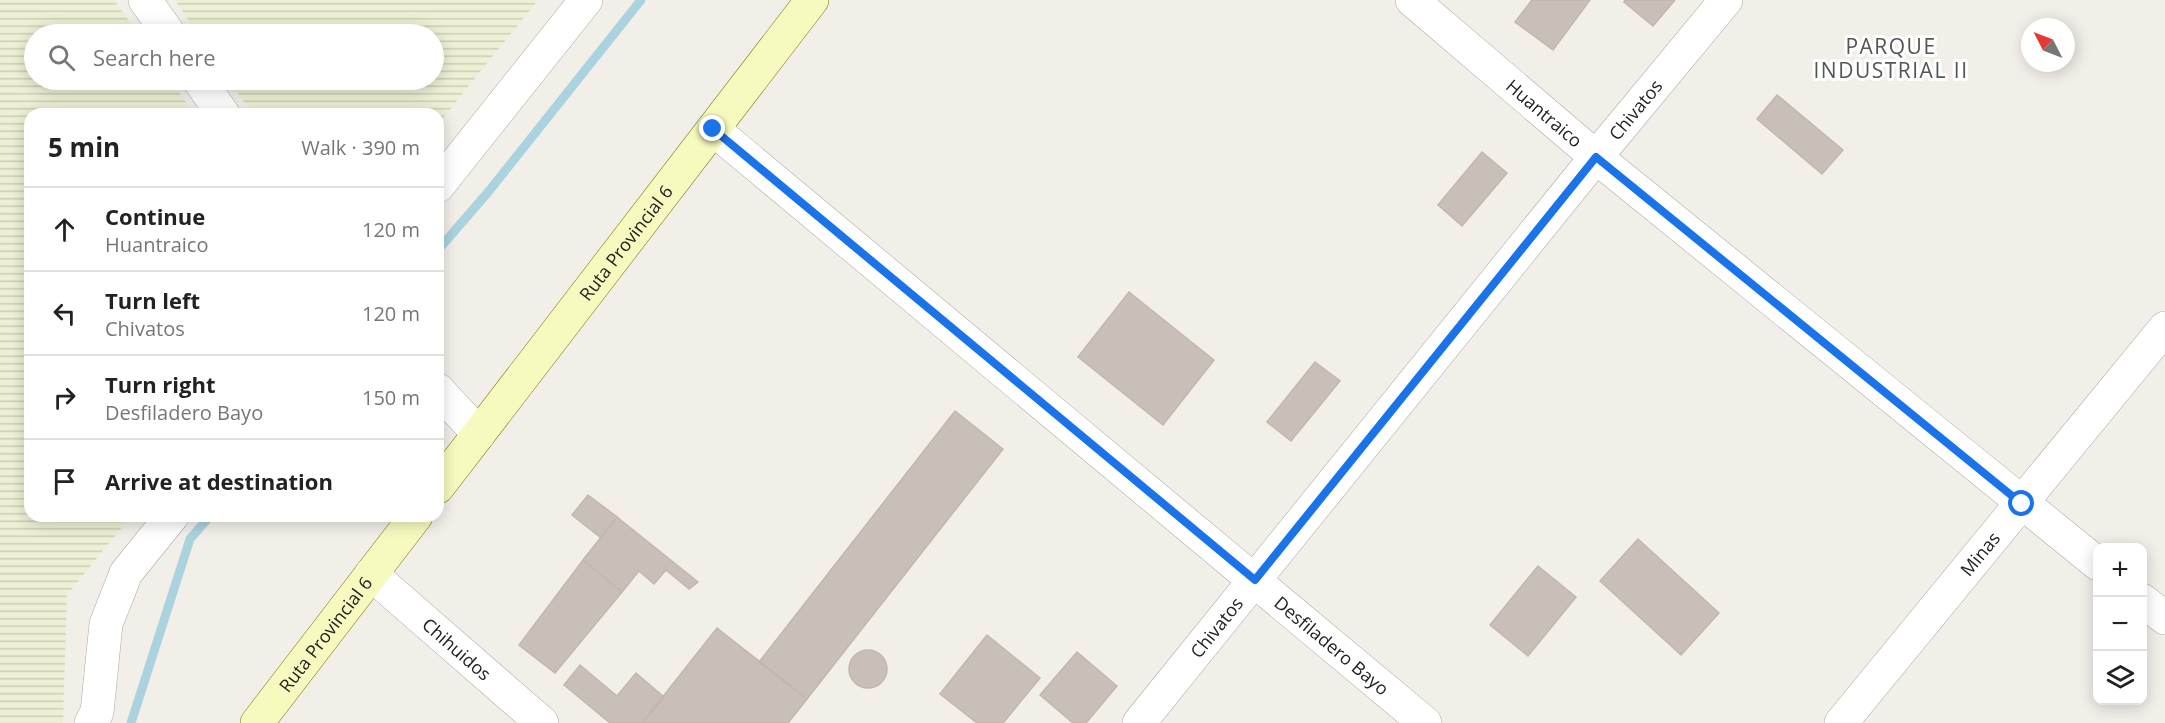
<!DOCTYPE html>
<html lang="en">
<head>
<meta charset="utf-8">
<style>
	:root { --surface:#fff; --page:#f6f6f6; --text:#222; --muted:#767676; --line:#e0e0e0 }
	body { margin:0; font-family:"Open Sans",sans-serif; background:var(--page); color:var(--text) }
	.controls { position:absolute; right:18px; bottom:18px; display:grid; overflow:hidden; border-radius:12px; box-shadow:0 3px 15px #0003 }
	.controls button { width:54px; height:54px; display:grid; place-items:center; padding:0; border:0; border-bottom:2px solid var(--line); background:var(--surface); color:var(--text); font:30px sans-serif }
	.compass { position:absolute; left:2021px; top:18px; width:54px; height:54px; border-radius:50%; background:var(--surface); box-shadow:0 3px 15px #0003; rotate:312deg }
	.stop { position:absolute; width:18px; height:18px; margin:-14px; border:4px solid #1a73e8; border-radius:50%; background:#fff }
	.stop.end { background:#1a73e8; border-color:#fff; box-shadow:0 2px 6px #0008 }
	.list { margin:0; padding:0; list-style:none }
	h2 { display:flex; justify-content:space-between; align-items:center; height:78px; margin:0; padding:0 24px; font-size:26px }
	h2 small { font-size:20px; font-weight:400; color:var(--muted) }
	.list li { display:grid; grid-template-columns:39px 1fr auto; gap:18px; align-items:center; box-sizing:border-box; height:84px; padding:0 24px; border-top:2px solid var(--line) }
	.list b { display:block; font-size:22px; white-space:nowrap }
	.list p { margin:0; font-size:20px; white-space:nowrap; color:var(--muted) }
	.list em { font-size:20px; font-style:normal; color:var(--muted) }
	.icon { flex:none; width:33px; height:33px; fill:none; stroke:currentColor; stroke-width:2; stroke-linecap:round; stroke-linejoin:round }
	.map { position:relative; flex:none; width:2165px; height:723px; overflow:hidden }
	.search { position:absolute; background:var(--surface); box-shadow:0 3px 15px #0003; left:24px; top:24px; width:420px; height:66px; display:flex; align-items:center; gap:15px; box-sizing:border-box; padding:0 21px; border-radius:33px; color:var(--muted); font-size:22px }
	.panel { position:absolute; background:var(--surface); box-shadow:0 3px 15px #0003; left:24px; top:108px; width:420px; height:414px; border-radius:18px }
	.map>svg:first-child { display:block }
</style>
</head>
<body>
<div class="map">
<svg width="2165" height="723" viewBox="0 0 2165 723">
	<defs>
		<pattern id="farmland-rules" width="6" height="5" patternUnits="userSpaceOnUse" patternTransform="scale(1.5)"><rect width="6" height="5" fill="#eef0d5"/><path d="M0 2.5h6" fill="none" stroke="#ccceb7"/></pattern>
	</defs>
	<rect width="100%" height="100%" fill="#f2efe9"/>
	<path fill="url(#farmland-rules)" d="M0,0H114L138,34H34V80H170L195,114H30V516H131L67,595L63,723H0Z
		M175,0H538L438,124V114H252L229,80H434V34H198Z"/>
	<g fill="none" stroke-linecap="round" stroke-linejoin="round">
		<path stroke="#aad3df" stroke-width="9" d="M438,250L489,191L641,0
			M131,723L190,539L210,516"/>
	</g>
	<path fill="#c7bfb8" stroke="#c4b6ab" stroke-width="1.5" d="M1532,0H1590L1553,50L1515,22Z
		M1625,0H1675L1653,26L1624,2Z
		M1777,95L1843,150L1822,174L1757,119Z
		M1482,152L1507,173L1462,226L1438,205Z
		M1129,292L1214,360L1163,425L1078,357Z
		M1315,362L1340,381L1291,441L1267,422Z
		M955,411L1003,449L807,699L759,662Z
		M588,495L617,517L601,538L572,515Z
		M617,517L698,582L689,589L666,570L654,584L639,571L622,592L583,560Z
		M1638,539L1719,613L1681,655L1600,581Z
		M583,560L622,592L555,673L519,645Z
		M1538,566L1576,597L1528,656L1490,625Z
		M717,628L807,699L788,723H642Z
		M987,635L1040,678L1003,723H977L940,694Z
		M849 669a19 19 0 1 1 38 0a19 19 0 1 1-38 0Z
		M1077,652L1117,686L1086,723H1073L1040,695Z
		M580,665L617,696L636,673L664,697L642,723H610L564,685Z"/>
	<g fill="none" stroke-linecap="round" stroke-linejoin="round">
		<g stroke="#a9a9a9" stroke-width="34">
			<g id="street">
				<path d="M145,0L169,34"/>
				<path id="s1" d="M1412,0L1596,157L2098,564"/>
				<path d="M199,80L223,114"/>
				<path id="s2" d="M713,129L1425,723"/>
				<path d="M438,186L586,0"/>
				<path d="M438,390L479,434"/>
				<path id="s3" d="M371,574L542,723"/>
				<path d="M2142,600L2165,618"/>
				<path d="M91,723L97,712L106,624L126,573L172,516"/>
				<path id="s4" d="M1139,723L1596,157L1726,0"/>
				<path id="s5" d="M1841,723L2165,328"/>
			</g>
		</g>
		<g stroke="#707d05" stroke-width="34">
			<g id="secondary">
				<path id="s6" d="M438,487L812,0"/>
				<path id="s7" d="M257,723L416,516"/>
			</g>
		</g>
		<use href="#street" stroke="#fff" stroke-width="33"/>
		<use href="#secondary" stroke="#f7fabf" stroke-width="33"/>
	</g>
	<g fill="none" stroke-linecap="round" stroke-linejoin="round">
		<path stroke="#1a73e8" stroke-width="8" d="M713,129L1255,580L1596,157L2022,504"/>
	</g>
	<g text-anchor="middle" dominant-baseline="central" stroke-width="6" stroke-linejoin="round" paint-order="stroke">
		<g font-size="18" fill="#222" stroke="#fff">
			<text stroke="none"><textPath href="#s4" startOffset="789">Chivatos</textPath></text>
			<text stroke="none"><textPath href="#s1" startOffset="174">Huantraico</textPath></text>
			<text stroke="none"><textPath href="#s6" startOffset="308">Ruta Provincial 6</textPath></text>
			<text stroke="none"><textPath href="#s5" startOffset="219">Minas</textPath></text>
			<text stroke="none"><textPath href="#s4" startOffset="123">Chivatos</textPath></text>
			<text stroke="none"><textPath href="#s7" startOffset="112">Ruta Provincial 6</textPath></text>
			<text stroke="none"><textPath href="#s2" startOffset="806">Desfiladero Bayo</textPath></text>
			<text stroke="none"><textPath href="#s3" startOffset="114">Chihuidos</textPath></text>
		</g>
		<g font-size="21" letter-spacing="1.5" fill="#555" stroke="#fff">
			<text x="1891" y="46">PARQUE<tspan x="1891" dy="24">INDUSTRIAL II</tspan></text>
		</g>
	</g>
</svg>
<div class="controls">
<button>+</button>
<button>−</button>
<button><svg class="icon" aria-label="layers" viewBox="0 0 24 24"><path d="M12 4l9 5-9 5-9-5zM3 14l9 5 9-5"/></svg></button>
</div>
<svg class="compass" viewBox="-18 -18 36 36"><path d="M0-13l5 13h-10z" fill="#e53935"/><path d="M0 13l5-13h-10z" fill="#767676"/></svg>
<div class="stop" style="left:2022px;top:504px"></div>
<div class="stop end" style="left:713px;top:129px"></div>
<div class="search"><svg class="icon" aria-label="search" viewBox="0 0 24 24"><circle cx="10" cy="10" r="6"/><path d="M15 15l6 6"/></svg>Search here</div>
<section class="panel">
<h2>5 min<small>Walk · 390 m</small></h2>
<ul class="list">
<li><svg class="icon" aria-label="ahead" viewBox="0 0 24 24"><path d="M12 20V5M6 11l6-6 6 6"/></svg><div><b>Continue</b><p>Huantraico</p></div><em>120 m</em></li>
<li><svg class="icon" aria-label="left" viewBox="0 0 24 24"><path d="M17 20v-9H6M10 6l-5 5 5 5"/></svg><div><b>Turn left</b><p>Chivatos</p></div><em>120 m</em></li>
<li><svg class="icon" aria-label="right" viewBox="0 0 24 24"><path d="M7 20v-9h11M14 6l5 5-5 5"/></svg><div><b>Turn right</b><p>Desfiladero Bayo</p></div><em>150 m</em></li>
<li><svg class="icon" aria-label="arrive" viewBox="0 0 24 24"><path d="M6 21V4h12l-3 4 3 4H6"/></svg><div><b>Arrive at destination</b></div></li>
</ul>
</section>
</div>
</body>
</html>
